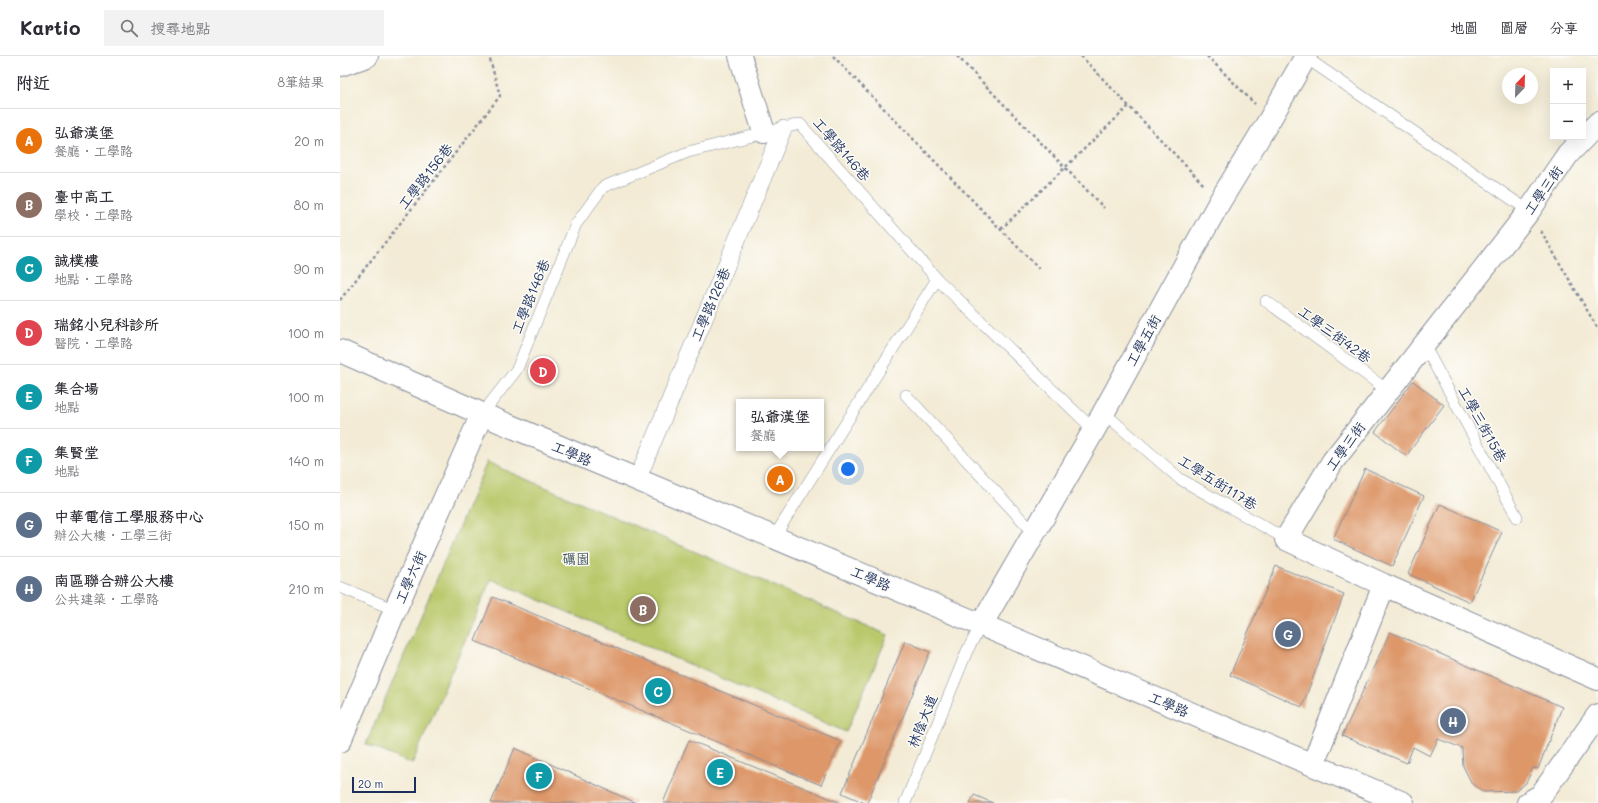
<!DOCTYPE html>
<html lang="zh-TW">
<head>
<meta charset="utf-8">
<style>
	:root { --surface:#fff; --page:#f2f2f3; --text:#2b2b33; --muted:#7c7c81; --line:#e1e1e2; --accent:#d1495b }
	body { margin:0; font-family:Mali,"LXGW WenKai TC",sans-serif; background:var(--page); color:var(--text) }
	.controls { position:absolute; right:12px; top:12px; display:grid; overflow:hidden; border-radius:0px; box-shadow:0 4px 16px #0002 }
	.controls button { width:36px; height:36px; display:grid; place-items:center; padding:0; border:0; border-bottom:1px solid var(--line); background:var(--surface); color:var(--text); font:20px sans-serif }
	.compass { position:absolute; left:1162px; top:12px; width:36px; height:36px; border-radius:50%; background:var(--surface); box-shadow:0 4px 16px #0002; rotate:23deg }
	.scale { position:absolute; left:12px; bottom:10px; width:64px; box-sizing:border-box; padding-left:4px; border:2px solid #1b2f5e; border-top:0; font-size:11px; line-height:14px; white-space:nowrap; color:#1b2f5e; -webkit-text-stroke:3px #fdfcf7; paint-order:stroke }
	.you { position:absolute; left:508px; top:413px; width:14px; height:14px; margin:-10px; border:3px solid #fff; border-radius:50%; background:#1a73e8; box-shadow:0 0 0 6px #1a73e833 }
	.badge { display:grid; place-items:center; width:26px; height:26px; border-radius:50%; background:var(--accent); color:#fff; font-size:13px; font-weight:700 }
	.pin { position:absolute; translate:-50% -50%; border:2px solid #fff; box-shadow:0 1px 4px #0006 }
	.popup { position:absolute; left:396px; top:343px; width:88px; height:52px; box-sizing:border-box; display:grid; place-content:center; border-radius:0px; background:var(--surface); filter:drop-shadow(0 1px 3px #0005); font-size:13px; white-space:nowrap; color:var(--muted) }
	.popup b { font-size:15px; color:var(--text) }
	.popup::after { content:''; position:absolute; left:50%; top:100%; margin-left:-8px; border:8px solid transparent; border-top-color:var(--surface) }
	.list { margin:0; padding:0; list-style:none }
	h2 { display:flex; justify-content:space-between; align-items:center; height:52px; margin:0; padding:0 16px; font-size:17px }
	h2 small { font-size:13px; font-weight:400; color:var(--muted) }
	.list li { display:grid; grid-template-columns:26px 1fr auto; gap:12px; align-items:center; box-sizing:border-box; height:64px; padding:0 16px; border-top:1px solid var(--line) }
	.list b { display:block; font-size:15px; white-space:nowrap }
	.list p { margin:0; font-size:13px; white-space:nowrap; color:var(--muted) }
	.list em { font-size:13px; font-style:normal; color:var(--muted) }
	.icon { flex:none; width:22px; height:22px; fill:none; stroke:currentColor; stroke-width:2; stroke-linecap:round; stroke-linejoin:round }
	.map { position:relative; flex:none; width:1258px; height:747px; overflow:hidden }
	header { display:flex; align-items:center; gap:24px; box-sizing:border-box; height:56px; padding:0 20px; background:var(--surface); border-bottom:1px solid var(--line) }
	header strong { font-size:19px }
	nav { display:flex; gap:22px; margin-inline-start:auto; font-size:14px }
	.search { width:280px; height:36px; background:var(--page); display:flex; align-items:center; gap:10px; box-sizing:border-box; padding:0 14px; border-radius:0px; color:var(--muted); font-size:15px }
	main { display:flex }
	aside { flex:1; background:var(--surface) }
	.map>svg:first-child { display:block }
</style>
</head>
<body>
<header>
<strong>Kartio</strong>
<div class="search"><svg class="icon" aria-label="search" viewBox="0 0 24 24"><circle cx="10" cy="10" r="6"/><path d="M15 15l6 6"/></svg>搜尋地點</div>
<nav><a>地圖</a><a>圖層</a><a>分享</a></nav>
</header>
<main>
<aside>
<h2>附近<small>8筆結果</small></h2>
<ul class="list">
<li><span class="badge" style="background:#e8710a">A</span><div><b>弘爺漢堡</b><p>餐廳 · 工學路</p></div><em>20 m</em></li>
<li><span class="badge" style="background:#8d6e63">B</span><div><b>臺中高工</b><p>學校 · 工學路</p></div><em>80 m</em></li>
<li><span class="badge" style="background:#0f9aa8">C</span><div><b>誠樸樓</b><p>地點 · 工學路</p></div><em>90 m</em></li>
<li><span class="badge" style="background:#e0444e">D</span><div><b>瑞銘小兒科診所</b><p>醫院 · 工學路</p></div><em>100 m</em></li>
<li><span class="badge" style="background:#0f9aa8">E</span><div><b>集合場</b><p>地點</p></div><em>100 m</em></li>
<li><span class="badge" style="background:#0f9aa8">F</span><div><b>集賢堂</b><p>地點</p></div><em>140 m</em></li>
<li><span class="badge" style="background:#5c6f8a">G</span><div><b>中華電信工學服務中心</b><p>辦公大樓 · 工學三街</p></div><em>150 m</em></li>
<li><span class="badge" style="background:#5c6f8a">H</span><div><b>南區聯合辦公大樓</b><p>公共建築 · 工學路</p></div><em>210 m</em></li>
</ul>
</aside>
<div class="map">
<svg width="1258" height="747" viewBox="0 0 1258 747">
	<rect width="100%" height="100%" fill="#fdfcf7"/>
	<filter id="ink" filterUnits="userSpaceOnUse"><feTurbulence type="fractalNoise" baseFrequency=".025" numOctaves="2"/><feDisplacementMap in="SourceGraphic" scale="8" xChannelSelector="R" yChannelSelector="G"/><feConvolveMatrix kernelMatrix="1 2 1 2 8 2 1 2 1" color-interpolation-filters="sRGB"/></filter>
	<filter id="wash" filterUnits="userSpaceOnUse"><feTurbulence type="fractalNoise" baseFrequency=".012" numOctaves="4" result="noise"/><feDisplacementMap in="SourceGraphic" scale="16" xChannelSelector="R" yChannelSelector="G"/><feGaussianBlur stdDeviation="0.9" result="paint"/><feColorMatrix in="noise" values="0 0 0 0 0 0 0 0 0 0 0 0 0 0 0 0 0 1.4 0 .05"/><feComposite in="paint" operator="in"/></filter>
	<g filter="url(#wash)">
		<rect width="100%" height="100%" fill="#f3ebd5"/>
		<path fill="#b9c86b" stroke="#6a7c64" d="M147,406L548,579L506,676L151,523L72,708L26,688Z"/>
		<g id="blocks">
			<path fill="#dd9769" d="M1073,325L1104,349L1066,400L1035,376Z
				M1025,413L1084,440L1052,510L993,483Z
				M1100,448L1162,476L1130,546L1068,518Z
				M936,510L1004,538L962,651L890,619Z
				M153,541L501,685L481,729L135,585Z
				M1050,576L1222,651L1198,713L1193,712L1186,727L1176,735L1144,736L1132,728L1123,710L1122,692L1098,683L1090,700L1073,691L1067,707L1002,680Z
				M565,585L590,596L527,747H525L502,737Z
				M349,684L501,747H323Z
				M175,692L296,747H151Z
				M634,739L653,747H630Z"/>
		</g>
	</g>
	<g filter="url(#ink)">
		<use href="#blocks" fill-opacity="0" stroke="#878d9a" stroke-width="1"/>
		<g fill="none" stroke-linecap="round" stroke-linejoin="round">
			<g stroke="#878d9a" stroke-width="12">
				<path id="service" d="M965,1L1189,155
					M926,245L1047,334
					M1084,289L1177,461
					M566,339L694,477
					M763,356L840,423L946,483
					M142,358L177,313L236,168L263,131L348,96L460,68L597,223L754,374
					M434,481L597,223
					M0,531L55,554
					M565,747L627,595L641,569"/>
			</g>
			<g stroke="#878d9a" stroke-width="18">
				<path id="pedestrian" d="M297,424L443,73"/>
			</g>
			<g stroke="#878d9a" stroke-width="24">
				<path id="minor" d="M400,0L424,76
					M0,9L27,0
					M1258,67L1228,98L1189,155L993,405L946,483L1044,529L1258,623
					M641,569L754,374L880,145L930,63L966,0
					M0,685L55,554L142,358
					M973,708L1044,529
					M1188,747L1201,739L1258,659"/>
			</g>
			<g stroke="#878d9a" stroke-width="24">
				<path id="tertiary" d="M0,295L142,358L1063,747"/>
			</g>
			<path stroke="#878d9a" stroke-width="2.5" stroke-dasharray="3 3" stroke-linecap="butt" d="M493,0L699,213
				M617,0L764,152
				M741,0L864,129
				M867,0L915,48
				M661,173L789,50
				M1201,175L1258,273
				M0,244L160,40L149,0"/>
			<use href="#service" stroke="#fff" stroke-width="11"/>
			<use href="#pedestrian" stroke="#fff" stroke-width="17"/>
			<use href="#minor" stroke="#fff" stroke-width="22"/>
			<use href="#tertiary" stroke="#fff" stroke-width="22"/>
		</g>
	</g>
	<g text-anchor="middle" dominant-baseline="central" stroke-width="3" stroke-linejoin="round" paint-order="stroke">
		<g font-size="14" fill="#1b2f5e" stroke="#fdfcf7">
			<text transform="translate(502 93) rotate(49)">工學路146巷</text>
			<text transform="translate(85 120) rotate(-52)">工學路156巷</text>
			<text transform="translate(1203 134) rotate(-55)">工學三街</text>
			<text transform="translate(190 240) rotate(-68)">工學路146巷</text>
			<text transform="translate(370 248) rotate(-67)">工學路126巷</text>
			<text transform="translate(995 278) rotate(36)">工學三街42巷</text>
			<text transform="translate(803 284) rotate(-61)">工學五街</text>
			<text transform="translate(1143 368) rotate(61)">工學三街15巷</text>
			<text transform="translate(1005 390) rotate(-54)">工學三街</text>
			<text transform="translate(232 397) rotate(23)">工學路</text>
			<text transform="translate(878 426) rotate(32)">工學五街117巷</text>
			<text transform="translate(70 521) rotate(-66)">工學六街</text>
			<text transform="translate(531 522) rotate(23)">工學路</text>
			<text transform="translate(829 648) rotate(23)">工學路</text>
			<text transform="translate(582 665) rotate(-68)">林陰大道</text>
		</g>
		<g font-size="14" fill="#4a5d62" stroke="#fdfcf7">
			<text x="236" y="502">礪園</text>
		</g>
	</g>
</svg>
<div class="controls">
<button>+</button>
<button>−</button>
</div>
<svg class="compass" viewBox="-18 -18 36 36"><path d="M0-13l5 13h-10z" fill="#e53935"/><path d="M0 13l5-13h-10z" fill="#7c7c81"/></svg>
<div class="scale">20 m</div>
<div class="you"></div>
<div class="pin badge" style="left:440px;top:423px;background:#e8710a">A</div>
<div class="popup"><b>弘爺漢堡</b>餐廳</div>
<div class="pin badge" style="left:303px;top:553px;background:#8d6e63">B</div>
<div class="pin badge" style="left:318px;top:635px;background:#0f9aa8">C</div>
<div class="pin badge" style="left:203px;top:315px;background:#e0444e">D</div>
<div class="pin badge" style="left:380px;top:716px;background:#0f9aa8">E</div>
<div class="pin badge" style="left:199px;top:720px;background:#0f9aa8">F</div>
<div class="pin badge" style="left:948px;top:578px;background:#5c6f8a">G</div>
<div class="pin badge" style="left:1113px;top:665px;background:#5c6f8a">H</div>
</div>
</main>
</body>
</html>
